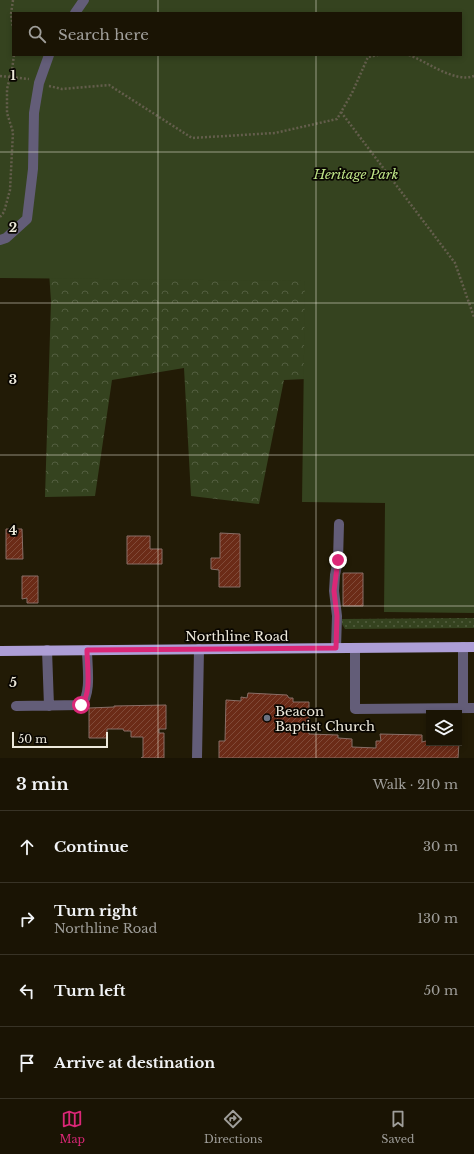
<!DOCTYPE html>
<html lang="en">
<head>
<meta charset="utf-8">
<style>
	:root { --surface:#1a1404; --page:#231d0e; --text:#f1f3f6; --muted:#9f9e9a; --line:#383326; --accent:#db2777 }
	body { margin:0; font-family:"Libre Baskerville",serif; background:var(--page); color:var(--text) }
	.controls { position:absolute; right:12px; bottom:12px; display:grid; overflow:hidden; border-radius:0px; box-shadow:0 2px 6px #0003 }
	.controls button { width:36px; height:36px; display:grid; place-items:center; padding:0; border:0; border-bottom:1px solid var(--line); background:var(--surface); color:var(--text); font:20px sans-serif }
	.scale { position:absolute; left:12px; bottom:10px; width:96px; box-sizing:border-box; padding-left:4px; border:2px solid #ede9db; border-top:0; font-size:11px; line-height:14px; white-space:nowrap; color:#ede9db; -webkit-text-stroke:3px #090601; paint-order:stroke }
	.stop { position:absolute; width:12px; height:12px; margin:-9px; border:3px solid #db2777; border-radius:50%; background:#fff }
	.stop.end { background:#db2777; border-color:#fff; box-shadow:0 1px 4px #0008 }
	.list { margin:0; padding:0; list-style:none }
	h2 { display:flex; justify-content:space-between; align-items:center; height:52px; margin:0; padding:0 16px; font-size:17px }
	h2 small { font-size:13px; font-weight:400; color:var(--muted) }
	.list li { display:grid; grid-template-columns:26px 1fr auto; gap:12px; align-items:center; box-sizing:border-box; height:72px; padding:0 16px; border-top:1px solid var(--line) }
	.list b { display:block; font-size:15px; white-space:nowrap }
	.list p { margin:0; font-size:13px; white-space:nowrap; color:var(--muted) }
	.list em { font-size:13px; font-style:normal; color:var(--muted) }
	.icon { flex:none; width:22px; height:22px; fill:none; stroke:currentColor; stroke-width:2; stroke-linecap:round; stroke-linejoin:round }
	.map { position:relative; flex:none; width:474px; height:758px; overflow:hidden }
	.search { position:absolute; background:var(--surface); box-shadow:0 2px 6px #0003; left:12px; right:12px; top:12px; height:44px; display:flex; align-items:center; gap:10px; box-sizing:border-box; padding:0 14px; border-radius:0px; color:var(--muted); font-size:15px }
	.sheet { height:340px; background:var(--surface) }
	nav { display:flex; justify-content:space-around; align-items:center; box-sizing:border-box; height:56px; border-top:1px solid var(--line); background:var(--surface); font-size:11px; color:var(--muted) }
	nav a { display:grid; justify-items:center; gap:2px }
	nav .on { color:var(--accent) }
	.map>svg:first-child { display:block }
</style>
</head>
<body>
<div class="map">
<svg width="474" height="758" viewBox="0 0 474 758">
	<defs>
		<pattern id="grass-dots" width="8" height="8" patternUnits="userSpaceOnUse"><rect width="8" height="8" fill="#35431f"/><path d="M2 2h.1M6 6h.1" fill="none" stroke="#535e3f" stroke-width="1.8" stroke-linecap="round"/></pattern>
		<pattern id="forest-crowns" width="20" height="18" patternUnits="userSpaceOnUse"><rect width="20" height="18" fill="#35431f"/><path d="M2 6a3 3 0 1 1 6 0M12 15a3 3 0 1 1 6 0" fill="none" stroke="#535e3f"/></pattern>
		<pattern id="building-hatch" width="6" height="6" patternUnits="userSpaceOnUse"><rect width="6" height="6" fill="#6b2b17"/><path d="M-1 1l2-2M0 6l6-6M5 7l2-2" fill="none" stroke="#804a38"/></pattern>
	</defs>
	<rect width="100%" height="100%" fill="#221b06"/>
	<path fill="url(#grass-dots)" d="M474,618V628L345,629L342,624V619Z"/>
	<path fill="url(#forest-crowns)" d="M474,0L388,500L328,378L284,380L259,504L191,496L184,368L112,380L95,496L45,497L51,301L46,229L461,55V13Z"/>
	<path fill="#35431f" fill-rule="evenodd" d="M0,0H474V613L384,612L385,503L302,502L305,281L0,278ZM13,13H461V55H13Z"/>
	<path fill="url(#building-hatch)" stroke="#896e66" d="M6,529H22L23,559H6Z
		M220,533L240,534V587H219V570L211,569V558H220Z
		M127,536H150V549H162V564H127Z
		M343,573H363V606H343Z
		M22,576H38V603H27V598L22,599Z
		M248,693L287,695L289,698H293V702H309V734L338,735V738L352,739V747L376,748V741H381L380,734L422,735V742L426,741L429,743H459L458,758H219V741H225L226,700L241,701V697L247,698Z
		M166,705V729H159V733H164V758H141L143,757V737H131V731H124L123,729H107V738H89V708L114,707V706Z"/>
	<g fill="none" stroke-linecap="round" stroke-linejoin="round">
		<path stroke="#645e4c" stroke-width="2.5" stroke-dasharray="2 2" stroke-linecap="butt" d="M13,0L11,14L13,28
			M409,55C428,62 454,83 474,76
			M0,76L29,79
			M49,86L62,89L109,85L192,138L275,133L337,119L352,93L368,57L378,55
			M341,112L455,263L474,317
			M0,217L4,212L10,190L13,132L7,113V89L12,70L14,55"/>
		<path stroke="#635d78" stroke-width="10" d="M75,13L84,0
			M0,240L6,238L27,219L33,169L34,113L39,83L49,55
			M463,647V707
			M336,648L337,616L334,591L335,575L338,560L339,524
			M355,648V709L474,708
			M47,650L49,706
			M16,706L81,705C92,694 87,665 87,650
			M197,758L199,649"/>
		<path stroke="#ad9ed6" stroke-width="10" d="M0,651L474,647"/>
	</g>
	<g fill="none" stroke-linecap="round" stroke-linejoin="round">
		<path stroke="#db2777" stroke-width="5" d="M81,705C92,695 87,665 87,650L336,648L337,616L334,591L338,560"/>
	</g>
	<path fill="none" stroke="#ede9db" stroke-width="1" stroke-opacity="0.55" d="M158,0V13M316,0V13M158,55V758M316,55V758M0,152H474M0,303H474M0,455H474M0,606H474"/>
	<circle fill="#6b7280" stroke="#090601" stroke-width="1.5" cx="267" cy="718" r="4"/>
	<g text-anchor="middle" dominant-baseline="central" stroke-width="3.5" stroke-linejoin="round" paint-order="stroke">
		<g font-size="13" font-style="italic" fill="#bee487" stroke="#090601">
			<text x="356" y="174">Heritage Park</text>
		</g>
		<g font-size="13" fill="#ede9db" stroke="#090601">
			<text x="237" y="636">Northline Road</text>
		</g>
		<g font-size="13" fill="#ede9db" stroke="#090601" text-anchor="start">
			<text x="275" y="711">Beacon<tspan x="275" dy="15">Baptist Church</tspan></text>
		</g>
	</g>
	<g font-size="13" text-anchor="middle" font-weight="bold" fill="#ede9db" stroke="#090601" stroke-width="3.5" stroke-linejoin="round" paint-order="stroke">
		<text x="13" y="80">1</text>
		<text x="13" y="232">2</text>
		<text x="13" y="384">3</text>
		<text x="13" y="535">4</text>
		<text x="13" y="687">5</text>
	</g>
</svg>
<div class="controls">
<button><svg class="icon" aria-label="layers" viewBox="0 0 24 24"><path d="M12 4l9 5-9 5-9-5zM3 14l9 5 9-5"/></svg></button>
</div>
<div class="scale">50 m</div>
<div class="stop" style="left:81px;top:705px"></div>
<div class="stop end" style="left:338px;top:560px"></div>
<div class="search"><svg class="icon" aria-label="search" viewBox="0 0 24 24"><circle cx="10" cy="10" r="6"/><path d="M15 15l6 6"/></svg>Search here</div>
</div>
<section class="sheet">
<h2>3 min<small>Walk · 210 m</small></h2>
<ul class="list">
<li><svg class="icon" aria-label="ahead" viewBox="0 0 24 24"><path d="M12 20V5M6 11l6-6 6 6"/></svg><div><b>Continue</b></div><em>30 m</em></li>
<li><svg class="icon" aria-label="right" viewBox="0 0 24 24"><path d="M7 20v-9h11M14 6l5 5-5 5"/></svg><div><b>Turn right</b><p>Northline Road</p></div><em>130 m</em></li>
<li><svg class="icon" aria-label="left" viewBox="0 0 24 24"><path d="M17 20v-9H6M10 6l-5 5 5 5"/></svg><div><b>Turn left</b></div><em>50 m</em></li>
<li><svg class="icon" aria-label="arrive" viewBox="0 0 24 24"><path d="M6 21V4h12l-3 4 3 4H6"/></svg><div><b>Arrive at destination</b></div></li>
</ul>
</section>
<nav>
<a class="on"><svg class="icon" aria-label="map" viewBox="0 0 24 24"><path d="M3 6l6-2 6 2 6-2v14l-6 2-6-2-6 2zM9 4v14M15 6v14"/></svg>Map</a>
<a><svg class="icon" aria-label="directions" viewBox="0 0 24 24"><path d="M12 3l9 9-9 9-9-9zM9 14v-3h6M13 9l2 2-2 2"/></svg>Directions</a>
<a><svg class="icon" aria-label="saved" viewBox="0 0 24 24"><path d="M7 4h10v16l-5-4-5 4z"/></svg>Saved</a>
</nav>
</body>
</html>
